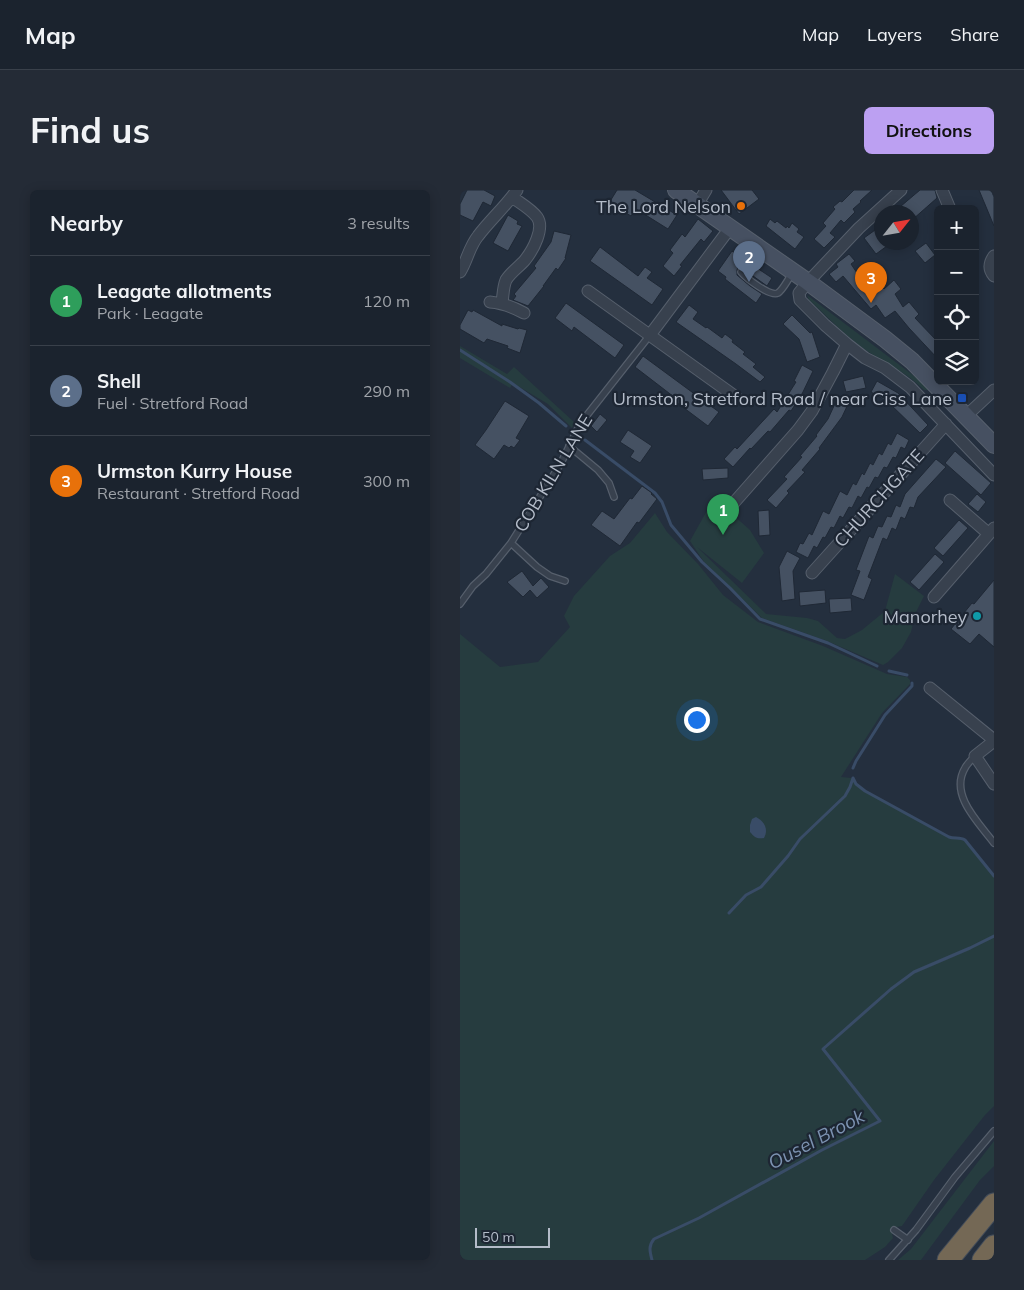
<!DOCTYPE html>
<html lang="en">
<head>
<meta charset="utf-8">
<style>
	:root { --surface:#1b232e; --page:#242b36; --text:#f1f3f6; --muted:#a0a4aa; --line:#39404a; --accent:#bca0f2 }
	body { margin:0; font-family:Mulish,sans-serif; background:var(--page); color:var(--text) }
	.controls { position:absolute; right:15px; top:15px; display:grid; overflow:hidden; border-radius:8px; box-shadow:0 2px 12px #0003 }
	.controls button { width:45px; height:45px; display:grid; place-items:center; padding:0; border:0; border-bottom:1px solid var(--line); background:var(--surface); color:var(--text); font:25px sans-serif }
	.compass { position:absolute; left:414px; top:15px; width:45px; height:45px; border-radius:50%; background:var(--surface); box-shadow:0 2px 12px #0003; rotate:59deg }
	.scale { position:absolute; left:15px; bottom:12px; width:75px; box-sizing:border-box; padding-left:5px; border:2px solid #b4bcc9; border-top:0; font-size:14px; line-height:18px; white-space:nowrap; color:#b4bcc9; -webkit-text-stroke:4px #1d2633; paint-order:stroke }
	.you { position:absolute; left:236px; top:529px; width:18px; height:18px; margin:-12px; border:4px solid #fff; border-radius:50%; background:#1a73e8; box-shadow:0 0 0 8px #1a73e833 }
	.badge { display:grid; place-items:center; width:32px; height:32px; border-radius:50%; background:var(--accent); color:#fff; font-size:16px; font-weight:700 }
	.pin { position:absolute; translate:-50% -41px; filter:drop-shadow(0 1px 2px #0008) }
	.pin::after { content:''; position:absolute; top:26px; width:18px; height:15px; background:inherit; clip-path:polygon(0 0,100% 0,50% 100%) }
	.list { margin:0; padding:0; list-style:none }
	h2 { display:flex; justify-content:space-between; align-items:center; height:65px; margin:0; padding:0 20px; font-size:21px }
	h2 small { font-size:16px; font-weight:400; color:var(--muted) }
	.list li { display:grid; grid-template-columns:32px 1fr auto; gap:15px; align-items:center; box-sizing:border-box; height:90px; padding:0 20px; border-top:1px solid var(--line) }
	.list b { display:block; font-size:19px; white-space:nowrap }
	.list p { margin:0; font-size:16px; white-space:nowrap; color:var(--muted) }
	.list em { font-size:16px; font-style:normal; color:var(--muted) }
	.icon { flex:none; width:28px; height:28px; fill:none; stroke:currentColor; stroke-width:2; stroke-linecap:round; stroke-linejoin:round }
	.map { position:relative; flex:none; width:534px; height:1070px; overflow:hidden; border-radius:8px }
	header { display:flex; align-items:center; gap:30px; box-sizing:border-box; height:70px; padding:0 25px; background:var(--surface); border-bottom:1px solid var(--line) }
	header strong { font-size:24px }
	nav { display:flex; gap:28px; margin-inline-start:auto; font-size:18px }
	.intro { display:flex; align-items:center; justify-content:space-between; box-sizing:border-box; height:120px; padding:0 30px }
	h1 { margin:0; font-size:35px }
	.button { padding:12px 22px; border-radius:8px; background:var(--accent); color:#111; font-size:18px; font-weight:700 }
	main { display:flex; gap:30px; padding:0 30px }
	aside { flex:1; background:var(--surface); border-radius:8px; box-shadow:0 2px 12px #0003 }
	.map>svg:first-child { display:block }
</style>
</head>
<body>
<header>
<strong>Map</strong>
<nav><a>Map</a><a>Layers</a><a>Share</a></nav>
</header>
<div class="intro"><h1>Find us</h1><a class="button">Directions</a></div>
<main>
<aside>
<h2>Nearby<small>3 results</small></h2>
<ul class="list">
<li><span class="badge" style="background:#2e9e5b">1</span><div><b>Leagate allotments</b><p>Park · Leagate</p></div><em>120 m</em></li>
<li><span class="badge" style="background:#5c6f8a">2</span><div><b>Shell</b><p>Fuel · Stretford Road</p></div><em>290 m</em></li>
<li><span class="badge" style="background:#e8710a">3</span><div><b>Urmston Kurry House</b><p>Restaurant · Stretford Road</p></div><em>300 m</em></li>
</ul>
</aside>
<div class="map">
<svg width="534" height="1070" viewBox="0 0 534 1070">
	<rect width="100%" height="100%" fill="#242f3e"/>
	<path fill="#263c3f" d="M347,105L466,195L468,200H464C447,183 427,174 407,161C385,146 368,127 349,110Z
		M0,156L47,184L54,177L114,232L112,238L88,214L53,193L50,198L0,168Z
		M254,308L290,340L304,363L282,393L237,357L306,424L347,428L358,431L377,448L385,449L402,440L425,421L435,384L464,406L455,424L451,442L442,458L428,472L423,475L367,451L302,428L244,372L230,351Z
		M195,323L207,342L238,374L263,405L298,432L363,456L427,484L447,487L450,490V494L422,523L381,587L391,588L405,601L489,647C494,649 500,647 505,650L534,686V916L525,925L474,990L442,1036L436,1037L432,1043L433,1048L425,1057L405,1070H0V444L40,477L78,472L110,437L104,426L114,406L150,366L170,353Z
		M534,951V976L520,990L461,1070H438L451,1059Z"/>
	<path fill="#394c67" d="M296,627C304,631 309,639 304,648C297,649 295,648 290,642V635L292,629Z"/>
	<g fill="none" stroke-linecap="round" stroke-linejoin="round">
		<path stroke="#394c67" stroke-width="3" d="M0,160L50,192L79,213L106,236
			M125,250L195,303L202,312L211,335L242,372L270,398L300,429L368,453L417,476
			M429,481L447,485
			M393,578L396,571L425,525L452,496V493
			M393,588L396,594L405,601L489,647C494,649 500,647 505,650L534,686
			M269,723L286,705L301,697L328,666L340,649L385,606L390,597L393,588
			M192,1070C190,1062 188,1056 194,1049L239,1028L362,960L420,931L363,859L431,799L454,782L510,758L534,746"/>
	</g>
	<path fill="#455162" stroke="#1f2835" d="M7,0H24L35,6L31,16L23,12L13,31L0,25V14Z
		M157,0H175L217,25L208,39L176,19L171,26L149,13Z
		M261,0H292L299,9L279,24Z
		M394,0H412L400,11L401,12L393,19L395,22L384,33L381,30L370,43L375,47L364,58L354,49L366,36L363,33L375,19L373,17L380,11L382,12Z
		M460,0H475L477,8L452,30V22H434Z
		M519,0H531L534,7V36Z
		M48,25L58,31L57,34L62,36L48,61L33,53Z
		M238,29L253,41L244,52L241,49L220,75L222,76L214,86L203,76L213,63L210,60L222,44L225,47Z
		M310,29L315,33L317,31L326,38L327,36L329,38L332,33L339,39L337,42L344,47L335,59L306,36Z
		M422,35V52H424L427,56L416,64L404,48Z
		M94,41L111,45L105,68H106L98,80L96,78L83,96H84L68,116L53,110L56,106L54,104L76,78L74,76L91,52Z
		M466,53L475,65L465,73L455,61Z
		M140,57L178,86L185,77L192,82L187,88L203,99L192,115L130,71Z
		M272,61L283,68L277,80V85L290,96L302,104L296,113L265,89L266,87L258,81Z
		M389,64L395,71L391,74L401,89L406,85L408,87L410,85L420,97L422,96L424,99L434,90L441,99L435,104L443,117L449,112L459,124L455,128L477,151L478,150V169L449,138L435,121L425,128L416,115L411,119L383,86L376,92L369,84L378,77L376,74Z
		M291,74L312,88L307,96L286,81Z
		M106,113L164,155L155,168L114,137L112,141L95,128Z
		M229,115L238,122L233,129L246,138L247,137L262,148L265,144L273,150L272,152L285,162L283,164L296,174L293,177L305,187L300,192L276,174L216,132Z
		M8,120L12,122L13,120L42,136V134L58,139L59,138L67,140L60,163L47,158L48,156L27,149L24,153L0,139V135Z
		M332,125L350,143L352,142L360,167L347,172L339,149L323,134Z
		M183,166L259,222L248,236L216,212L218,210L175,177Z
		M342,175L353,181L342,204L331,221L329,220L310,242L308,241L291,259L290,258L273,277L264,269L275,257L277,259L314,219L317,222L336,192L334,191Z
		M403,186L406,198L386,202L383,191Z
		M417,191L438,203L468,235L460,243L428,212L411,202Z
		M378,207L389,212L382,227L359,258L360,259L342,280L345,282L327,301L329,303L316,318L307,310L327,289L324,287L342,267L340,266L357,246L356,245L368,229Z
		M45,211L69,226L56,248L60,250L54,258L51,256L49,258L44,255L34,269L15,255L26,240Z
		M140,224L147,230L137,242L131,236Z
		M168,240L192,256L180,273L170,267L174,261L160,252Z
		M437,243L449,250L445,259L441,257L436,268L433,267L427,278L424,277L418,288L415,287L409,298L407,297L401,308L398,306L392,318L389,317L383,328L380,326L374,338L371,337L365,348L363,347L357,358L354,356L348,368L336,362L340,353L343,354L349,343L352,345L363,321L369,324L380,301L387,305L393,293L396,295L402,283L404,285L410,273L413,275L419,263L422,265L428,253L431,255Z
		M495,261L531,293L521,305L485,273Z
		M476,269L486,277L458,307L454,318L450,317L445,329L441,327L436,340L432,338L427,350L423,348L408,387L412,389L404,410L391,405L400,381L396,380L409,346L413,348L418,336L422,337L427,326L431,327L436,315L440,317L445,304Z
		M268,278V288L243,290L242,279Z
		M182,296L192,303L191,304L197,309L179,333L177,332L160,356L131,335L142,321L154,329L170,308L172,309Z
		M517,304L526,312L518,322L508,314Z
		M309,320L310,345L299,346L298,321Z
		M499,330L508,338L483,366L474,358Z
		M327,361L340,368L333,381L335,409L322,411L319,377Z
		M475,364L484,372L459,400L450,392Z
		M62,381L73,396L81,388L89,397L77,408L70,400L63,407L47,392Z
		M534,390V457L519,444L510,454L491,439L512,413L514,414Z
		M365,400L366,413L340,416L339,402Z
		M391,408L392,421L370,423L369,409Z"/>
	<g fill="none" stroke-linecap="round" stroke-linejoin="round">
		<g stroke="#565f6c" stroke-width="8">
			<path id="service" d="M295,58L283,77L281,82C286,88 310,107 318,103C323,100 328,89 332,84
				M109,256L138,280L149,293L154,307
				M51,353L77,377L90,386L105,391
				M0,414L13,396L26,384L51,353L101,273L120,234L190,145
				M515,566C511,570 507,574 505,578C489,605 519,633 534,653
				M434,1040L448,1050
				M429,1070L456,1040L495,987L534,941"/>
		</g>
		<g stroke="#565f6c" stroke-width="13">
			<path id="minor" d="M441,0L399,38L348,92L339,103L340,110L365,135L387,154L405,168L425,178L450,197L534,285
				M482,0L490,19
				M237,15L246,0
				M534,66C529,73 528,79 534,86
				M0,82C7,71 9,57 18,46C30,30 45,17 57,0
				M128,101L276,207
				M30,112C43,113 53,117 64,123
				M42,113C43,106 43,97 46,90C51,82 59,77 65,70C73,60 85,38 77,27C71,19 60,13 52,7
				M190,145L270,38
				M506,226L534,200
				M490,310L529,344
				M271,316L338,240L352,221L373,182L387,154
				M352,383L486,234
				M474,407L534,338
				M470,498L534,550
				M534,551L515,566L534,594"/>
		</g>
		<g stroke="#565f6c" stroke-width="18">
			<path id="secondary" d="M216,0L348,92L425,149L452,171L534,255"/>
		</g>
		<g stroke="#434c59" stroke-width="23">
			<path id="motorway" d="M488,1070L534,1014
				M523,1070L534,1056"/>
		</g>
		<use href="#service" stroke="#38414e" stroke-width="5.5"/>
		<use href="#minor" stroke="#38414e" stroke-width="11"/>
		<use href="#secondary" stroke="#465061" stroke-width="16"/>
		<use href="#motorway" stroke="#746855" stroke-width="21"/>
	</g>
	<circle fill="#e8710a" stroke="#1d2633" stroke-width="2" cx="281" cy="16" r="5"/>
	<rect fill="#1a4fb4" stroke="#1d2633" stroke-width="2" x="497" y="203" width="10" height="10" rx="2.5"/>
	<circle fill="#0f9aa8" stroke="#1d2633" stroke-width="2" cx="517" cy="426" r="5"/>
	<g text-anchor="middle" dominant-baseline="central" stroke-width="4.5" stroke-linejoin="round" paint-order="stroke">
		<g font-size="18" fill="#b4bcc9" stroke="#1d2633" text-anchor="end">
			<text x="271" y="16">The Lord Nelson</text>
			<text x="492" y="208">Urmston, Stretford Road / near Ciss Lane</text>
			<text x="507" y="426">Manorhey</text>
		</g>
		<g font-size="18" fill="#b4bcc9" stroke="#1d2633">
			<text transform="translate(93 283) rotate(-59)">COB KILN LANE</text>
			<text transform="translate(419 308) rotate(-48)">CHURCHGATE</text>
		</g>
		<g font-size="19" font-style="italic" fill="#7c92b1" stroke="#1d2633">
			<text transform="translate(356 949) rotate(-28)">Ousel Brook</text>
		</g>
	</g>
</svg>
<div class="controls">
<button>+</button>
<button>−</button>
<button><svg class="icon" aria-label="locate" viewBox="0 0 24 24"><circle cx="12" cy="12" r="6"/><path d="M12 2v4M12 18v4M2 12h4M18 12h4"/></svg></button>
<button><svg class="icon" aria-label="layers" viewBox="0 0 24 24"><path d="M12 4l9 5-9 5-9-5zM3 14l9 5 9-5"/></svg></button>
</div>
<svg class="compass" viewBox="-18 -18 36 36"><path d="M0-13l5 13h-10z" fill="#e53935"/><path d="M0 13l5-13h-10z" fill="#a0a4aa"/></svg>
<div class="scale">50 m</div>
<div class="you"></div>
<div class="pin badge" style="left:263px;top:345px;background:#2e9e5b">1</div>
<div class="pin badge" style="left:289px;top:92px;background:#5c6f8a">2</div>
<div class="pin badge" style="left:411px;top:113px;background:#e8710a">3</div>
</div>
</main>
</body>
</html>
